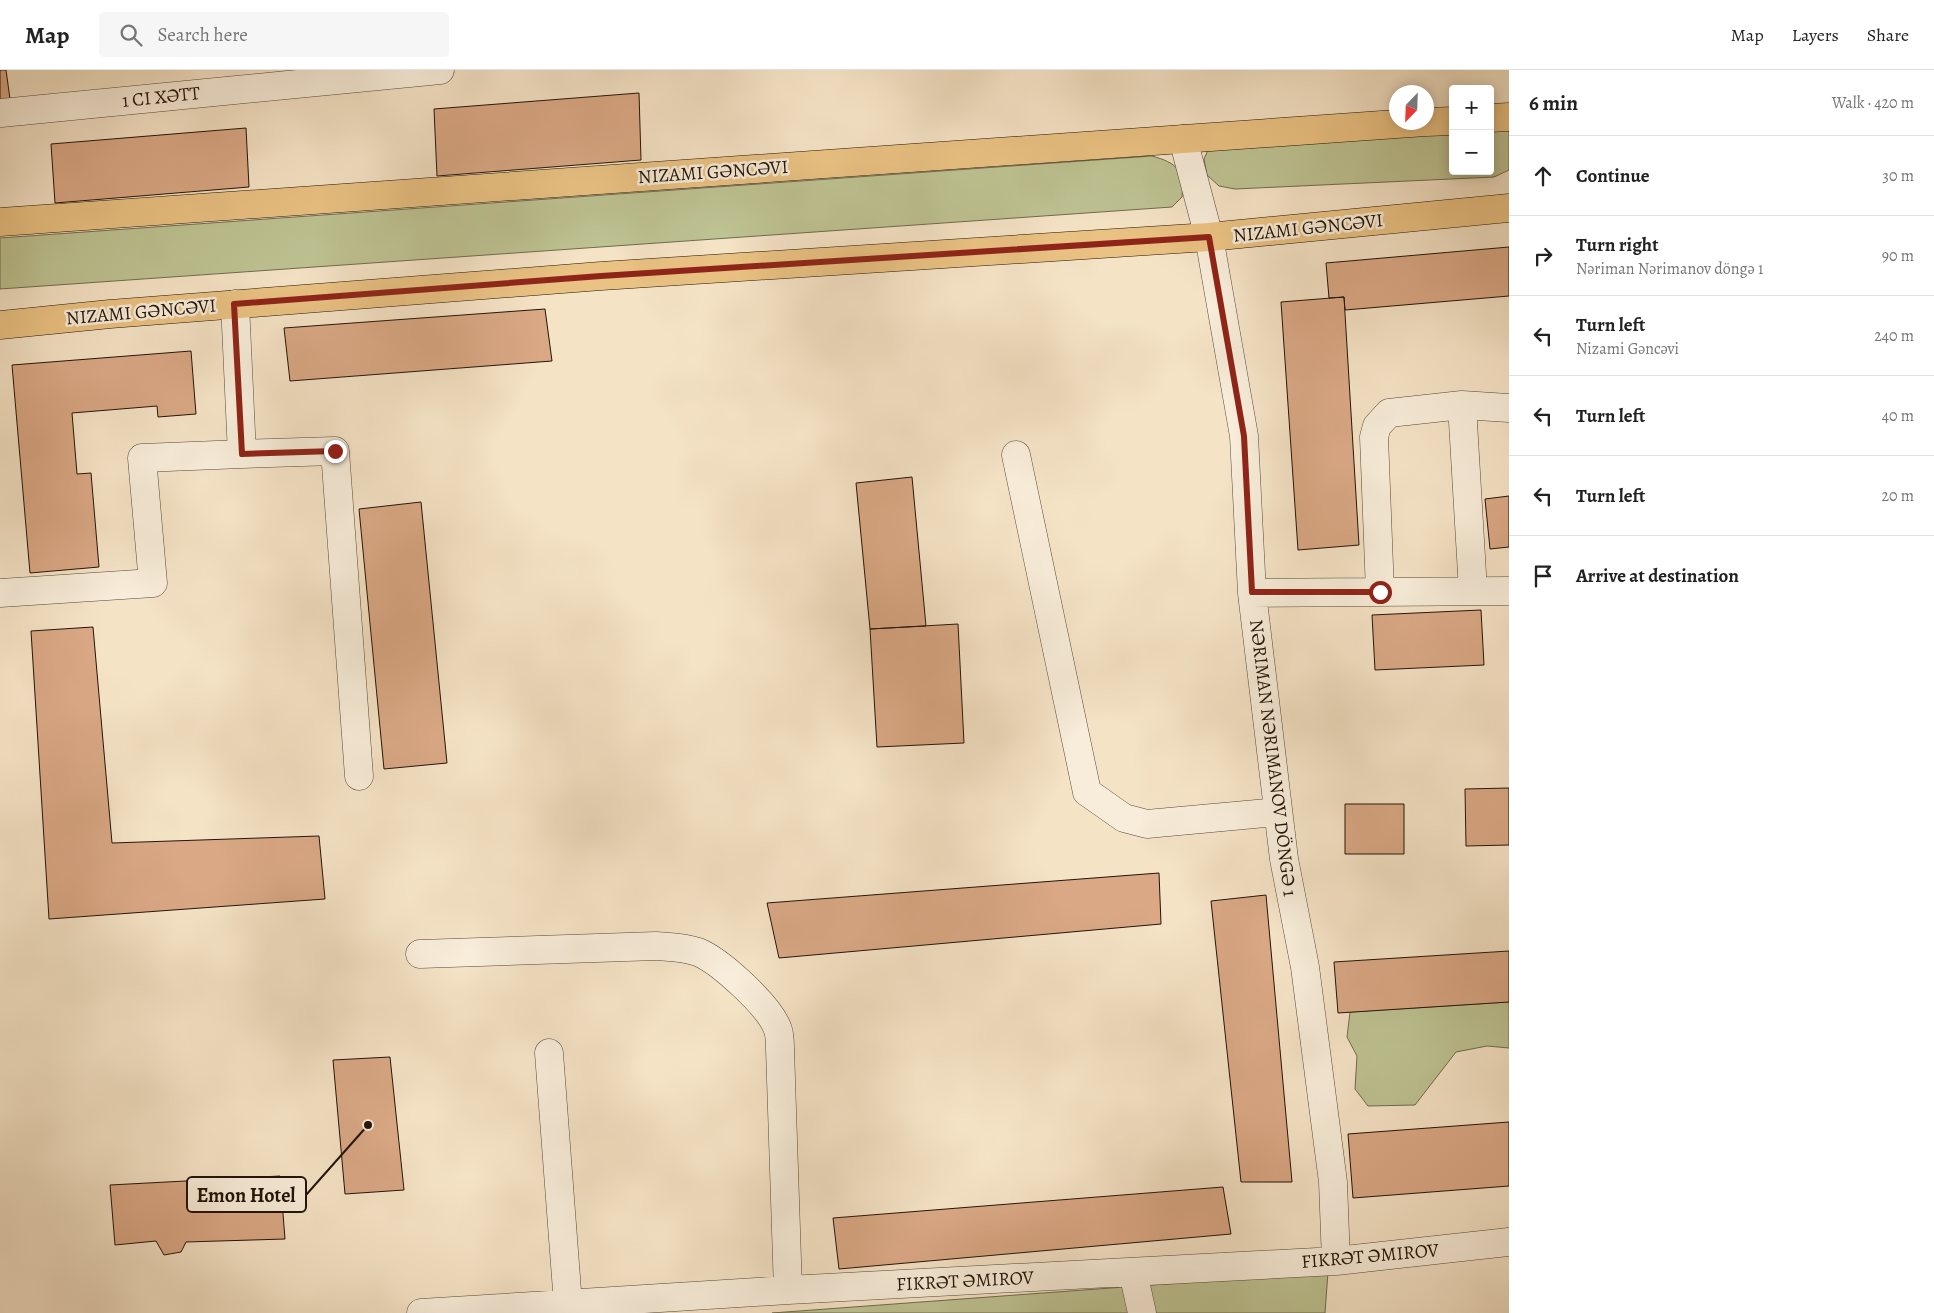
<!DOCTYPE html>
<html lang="en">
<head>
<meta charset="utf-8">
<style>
	:root { --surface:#fff; --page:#f6f6f6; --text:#222; --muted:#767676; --line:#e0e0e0 }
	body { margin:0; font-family:Alegreya,serif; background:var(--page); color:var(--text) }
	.controls { position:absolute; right:15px; top:15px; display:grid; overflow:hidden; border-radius:5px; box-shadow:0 2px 12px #0003 }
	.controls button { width:45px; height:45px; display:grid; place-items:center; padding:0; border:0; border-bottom:1px solid var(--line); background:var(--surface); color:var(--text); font:25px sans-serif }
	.compass { position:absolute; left:1389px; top:15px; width:45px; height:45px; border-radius:50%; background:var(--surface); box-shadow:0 2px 12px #0003; rotate:203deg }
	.stop { position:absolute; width:15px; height:15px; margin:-11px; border:4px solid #8f2418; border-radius:50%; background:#fff }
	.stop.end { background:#8f2418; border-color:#fff; box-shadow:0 1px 5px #0008 }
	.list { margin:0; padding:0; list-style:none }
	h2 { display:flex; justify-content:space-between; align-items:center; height:65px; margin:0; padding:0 20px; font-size:21px }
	h2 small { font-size:16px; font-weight:400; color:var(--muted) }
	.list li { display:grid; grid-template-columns:32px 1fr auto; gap:15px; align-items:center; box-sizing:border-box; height:80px; padding:0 20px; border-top:1px solid var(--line) }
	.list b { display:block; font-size:19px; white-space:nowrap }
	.list p { margin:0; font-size:16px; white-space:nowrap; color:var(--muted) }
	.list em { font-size:16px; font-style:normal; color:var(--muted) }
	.icon { flex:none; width:28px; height:28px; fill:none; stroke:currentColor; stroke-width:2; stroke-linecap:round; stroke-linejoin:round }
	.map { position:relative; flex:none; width:1509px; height:1243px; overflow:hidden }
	header { display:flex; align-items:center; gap:30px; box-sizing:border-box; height:70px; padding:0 25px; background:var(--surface); border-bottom:1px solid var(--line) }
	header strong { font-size:24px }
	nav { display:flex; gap:28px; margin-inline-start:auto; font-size:18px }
	.search { width:350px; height:45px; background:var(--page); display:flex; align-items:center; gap:12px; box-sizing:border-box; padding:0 18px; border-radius:5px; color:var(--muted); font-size:19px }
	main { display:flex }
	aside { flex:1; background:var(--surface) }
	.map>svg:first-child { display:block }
</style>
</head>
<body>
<header>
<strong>Map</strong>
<div class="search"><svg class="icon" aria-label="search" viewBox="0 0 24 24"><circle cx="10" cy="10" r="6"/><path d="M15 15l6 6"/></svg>Search here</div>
<nav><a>Map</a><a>Layers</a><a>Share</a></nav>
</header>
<main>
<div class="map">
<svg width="1509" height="1243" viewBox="0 0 1509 1243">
	<rect width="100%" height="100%" fill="#f5e3c6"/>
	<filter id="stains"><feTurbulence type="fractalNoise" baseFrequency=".004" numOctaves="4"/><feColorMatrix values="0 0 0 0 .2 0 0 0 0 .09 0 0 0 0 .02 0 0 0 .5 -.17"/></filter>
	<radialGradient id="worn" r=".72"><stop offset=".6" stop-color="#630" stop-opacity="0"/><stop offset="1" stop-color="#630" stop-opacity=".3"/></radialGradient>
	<path fill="#bec393" stroke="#706c4e" d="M1490,55L1509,59V100L1494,107L1235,119L1219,116L1207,105L1204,89L1208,80L1453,58V101H1490Z
		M1152,86C1177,93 1185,100 1182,127L1172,137L0,219V168Z
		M1509,932V978L1487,976L1456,982L1415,1035L1368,1036L1355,1019L1357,986L1347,967L1350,942Z
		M1328,1202L1325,1243H772Z"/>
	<path fill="#daa885" stroke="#221409" d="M0,0H6L10,29L0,30Z
		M639,23L641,90L437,106L434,39Z
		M246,58L249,117L55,133L51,74Z
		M1509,177V226L1345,240L1344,227L1329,228L1326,193Z
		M1344,227L1359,475L1298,480L1281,232Z
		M545,239L552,291L290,311L284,258Z
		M191,281L196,344L158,347L157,336L72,343L77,404L91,403L99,497L30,503L12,295Z
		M912,407L926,556L870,559L856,413Z
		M1509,426V477L1490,479L1485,429Z
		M421,432L447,693L384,699L359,439Z
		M1481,540L1484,595L1375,600L1372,545Z
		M958,554L964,673L877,677L870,559Z
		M93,557L112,773L319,766L325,829L49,849L31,561Z
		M1509,718V775L1466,776L1465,719Z
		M1345,734H1404V784H1345Z
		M1159,803L1161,854L779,888L767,833Z
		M1266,825L1292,1112H1241L1211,831Z
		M1509,881V932L1338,943L1334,892Z
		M390,987L404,1120L345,1124L333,990Z
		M1509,1052V1116L1353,1128L1348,1064Z
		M280,1106L285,1169L186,1172L181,1182L164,1185L156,1171L115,1175L110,1115Z
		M1223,1117L1231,1164L839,1199L833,1148Z"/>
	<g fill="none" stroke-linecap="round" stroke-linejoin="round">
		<g stroke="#574838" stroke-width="29">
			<path id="minor" d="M1,43L440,0
				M1183,69L1209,167L1244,366L1252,523L1284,789L1305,897L1333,1112L1336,1191
				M1462,335L1473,521
				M242,384L335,381L359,706
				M1016,385L1087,722L1124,748L1147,754L1278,742
				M1380,522L1374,367L1377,356L1389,343L1462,335L1509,338
				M0,523L153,513L142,388L242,384L235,234
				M1252,523L1509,521
				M420,884L656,876C670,877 684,877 698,882C720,891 771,937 778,960C780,966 780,973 780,979L788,1220
				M549,983L568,1234
				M1133,1202L1142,1243
				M421,1243L788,1220L1336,1191L1509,1172"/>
		</g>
		<g stroke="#221409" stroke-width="29">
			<path id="major" d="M1490,48L1509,47
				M1426,52L1453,51
				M0,152L1425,52
				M0,255L110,244L601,206L1209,167L1509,138"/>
		</g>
		<use href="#minor" stroke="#f8edda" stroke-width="28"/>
		<use href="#major" stroke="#eac283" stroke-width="28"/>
	</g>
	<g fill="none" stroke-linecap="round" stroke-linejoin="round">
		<path stroke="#8f2418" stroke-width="6" d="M335,381L242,384L234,234L601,206L1209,167L1244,366L1252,522H1380"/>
	</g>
	<g text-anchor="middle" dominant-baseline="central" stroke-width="5" stroke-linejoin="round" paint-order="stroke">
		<g font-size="19" fill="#221409" stroke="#f8edda">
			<text transform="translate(161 27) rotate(-6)">1 CI XƏTT</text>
			<text transform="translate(713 102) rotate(-4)">NIZAMI GƏNCƏVI</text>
			<text transform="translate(1308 158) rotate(-6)">NIZAMI GƏNCƏVI</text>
			<text transform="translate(141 242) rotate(-5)">NIZAMI GƏNCƏVI</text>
			<text transform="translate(1273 688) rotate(83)">NƏRIMAN NƏRIMANOV DÖNGƏ 1</text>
			<text transform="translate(1370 1186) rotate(-5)">FIKRƏT ƏMIROV</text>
			<text transform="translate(965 1211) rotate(-3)">FIKRƏT ƏMIROV</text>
		</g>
	</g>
	<path fill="none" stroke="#221409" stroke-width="2" d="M368 1055L306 1125"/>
	<circle fill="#221409" stroke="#f8edda" stroke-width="2" cx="368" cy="1055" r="5"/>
	<rect fill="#f8edda" stroke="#221409" stroke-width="2" x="187" y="1107" width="119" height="35" rx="5"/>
	<g font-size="20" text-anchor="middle" font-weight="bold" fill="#221409">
		<text x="246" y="1132">Emon Hotel</text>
	</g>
	<rect width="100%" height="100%" filter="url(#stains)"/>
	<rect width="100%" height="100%" fill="url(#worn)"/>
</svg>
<div class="controls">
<button>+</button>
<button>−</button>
</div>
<svg class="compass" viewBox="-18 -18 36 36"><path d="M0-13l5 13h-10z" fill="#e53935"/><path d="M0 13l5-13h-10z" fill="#767676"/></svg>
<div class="stop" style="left:1380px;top:522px"></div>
<div class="stop end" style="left:335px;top:381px"></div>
</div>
<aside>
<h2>6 min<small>Walk · 420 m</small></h2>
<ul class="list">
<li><svg class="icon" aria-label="ahead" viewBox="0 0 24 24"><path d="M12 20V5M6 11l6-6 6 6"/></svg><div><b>Continue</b></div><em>30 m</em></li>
<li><svg class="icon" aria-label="right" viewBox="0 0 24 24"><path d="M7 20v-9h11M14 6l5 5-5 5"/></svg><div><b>Turn right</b><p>Nəriman Nərimanov döngə 1</p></div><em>90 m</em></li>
<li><svg class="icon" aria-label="left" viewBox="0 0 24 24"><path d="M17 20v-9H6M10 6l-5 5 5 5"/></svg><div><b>Turn left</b><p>Nizami Gəncəvi</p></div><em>240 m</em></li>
<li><svg class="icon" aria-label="left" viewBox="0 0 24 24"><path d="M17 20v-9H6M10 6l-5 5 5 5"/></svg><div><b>Turn left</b></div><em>40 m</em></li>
<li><svg class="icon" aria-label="left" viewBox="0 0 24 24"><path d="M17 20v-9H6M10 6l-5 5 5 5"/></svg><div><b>Turn left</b></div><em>20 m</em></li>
<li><svg class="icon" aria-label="arrive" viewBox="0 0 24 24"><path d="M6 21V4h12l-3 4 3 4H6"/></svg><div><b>Arrive at destination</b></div></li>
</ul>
</aside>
</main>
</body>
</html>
